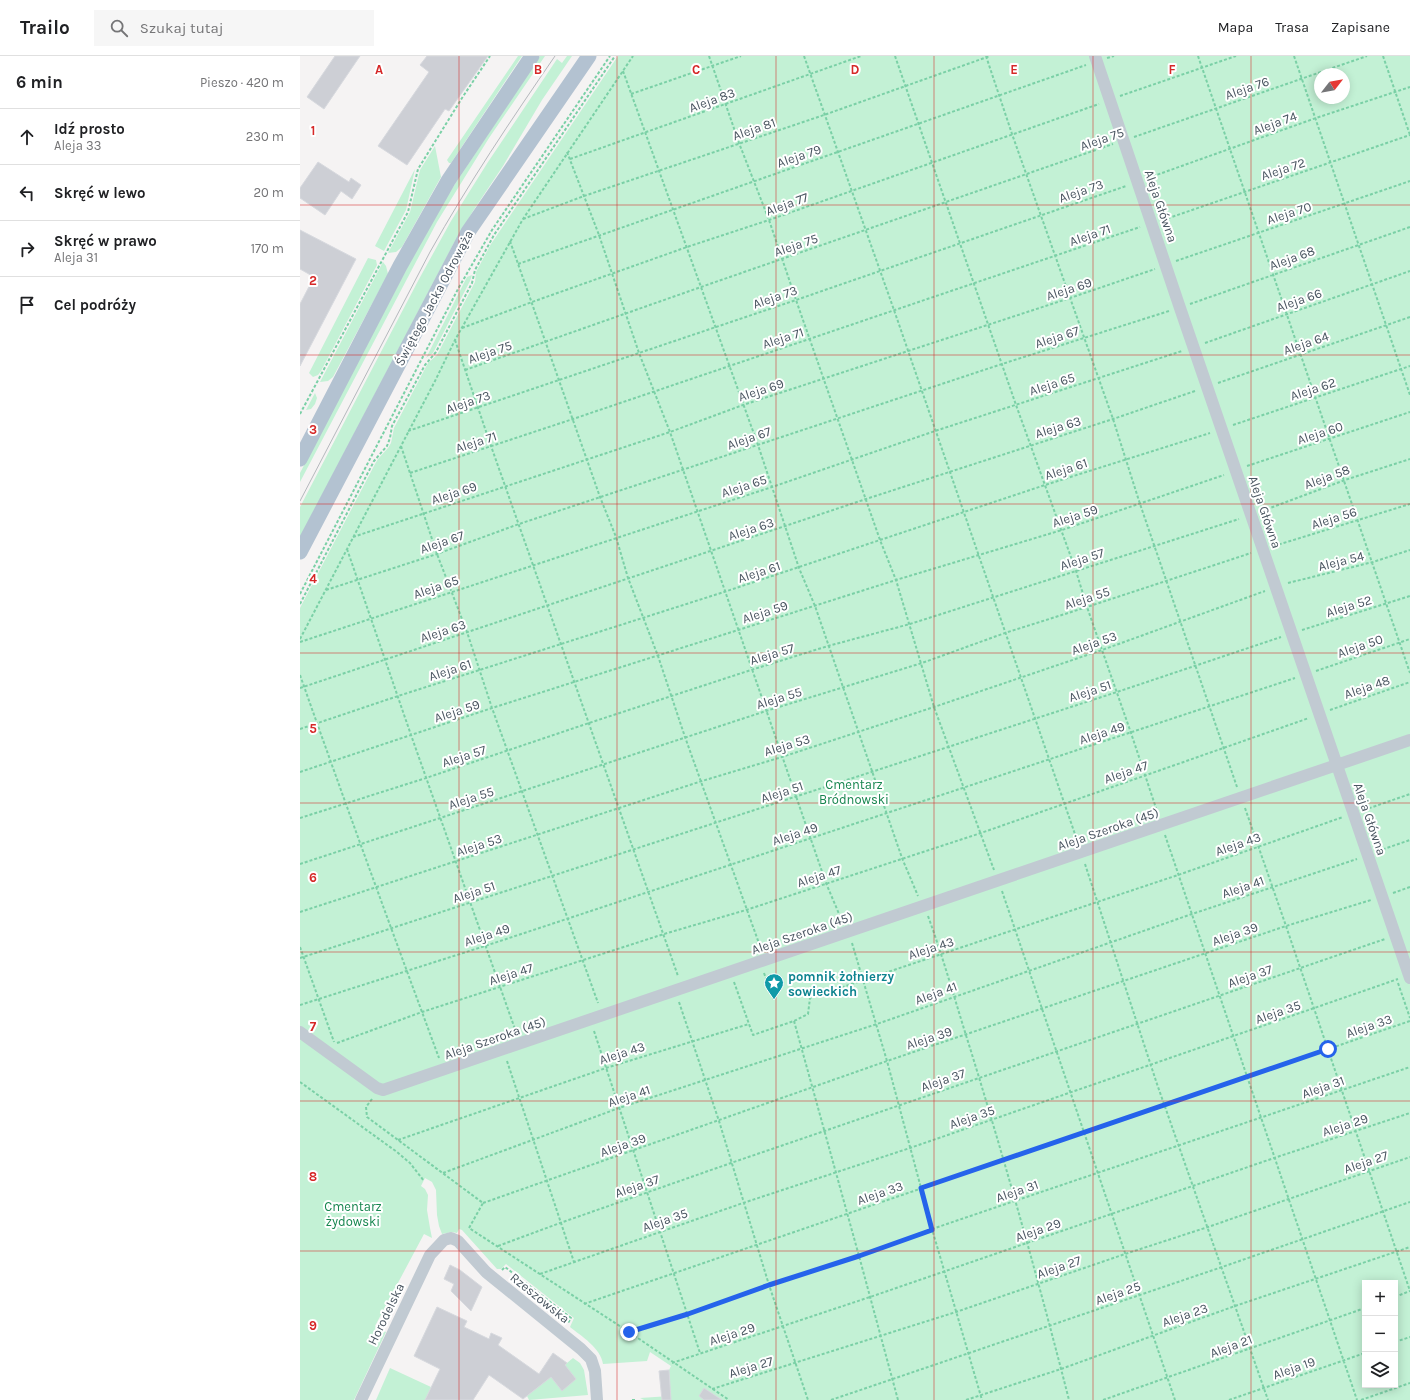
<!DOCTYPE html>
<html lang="pl">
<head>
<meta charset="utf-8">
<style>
	:root { --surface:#fff; --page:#f6f6f6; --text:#202124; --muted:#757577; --line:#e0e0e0 }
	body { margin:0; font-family:Karla,sans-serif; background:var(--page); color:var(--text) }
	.controls { position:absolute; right:12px; bottom:12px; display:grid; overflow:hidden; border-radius:0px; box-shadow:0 2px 10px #0003 }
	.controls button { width:36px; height:36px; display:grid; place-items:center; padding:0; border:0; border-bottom:1px solid var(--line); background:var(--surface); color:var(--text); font:20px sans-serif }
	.compass { position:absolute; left:1014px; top:12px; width:36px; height:36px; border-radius:50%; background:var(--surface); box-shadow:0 2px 10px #0003; rotate:59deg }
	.stop { position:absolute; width:12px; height:12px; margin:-9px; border:3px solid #2563eb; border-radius:50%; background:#fff }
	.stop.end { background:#2563eb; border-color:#fff; box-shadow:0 1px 4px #0008 }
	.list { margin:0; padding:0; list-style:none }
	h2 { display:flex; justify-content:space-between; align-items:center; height:52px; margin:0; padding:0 16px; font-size:17px }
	h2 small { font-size:13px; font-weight:400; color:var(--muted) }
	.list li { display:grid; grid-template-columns:26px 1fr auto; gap:12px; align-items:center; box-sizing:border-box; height:56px; padding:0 16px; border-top:1px solid var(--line) }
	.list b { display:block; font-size:15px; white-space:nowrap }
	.list p { margin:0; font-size:13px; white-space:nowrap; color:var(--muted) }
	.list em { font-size:13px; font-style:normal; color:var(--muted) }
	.icon { flex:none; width:22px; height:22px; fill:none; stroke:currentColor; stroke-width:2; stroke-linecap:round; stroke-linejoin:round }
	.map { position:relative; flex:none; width:1110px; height:1344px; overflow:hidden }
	header { display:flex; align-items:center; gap:24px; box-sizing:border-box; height:56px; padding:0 20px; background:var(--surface); border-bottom:1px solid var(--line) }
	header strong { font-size:19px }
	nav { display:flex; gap:22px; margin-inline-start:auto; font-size:14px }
	.search { width:280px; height:36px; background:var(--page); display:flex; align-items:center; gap:10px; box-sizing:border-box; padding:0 14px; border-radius:0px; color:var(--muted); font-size:15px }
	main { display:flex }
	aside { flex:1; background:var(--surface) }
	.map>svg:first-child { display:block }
</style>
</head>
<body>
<header>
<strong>Trailo</strong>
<div class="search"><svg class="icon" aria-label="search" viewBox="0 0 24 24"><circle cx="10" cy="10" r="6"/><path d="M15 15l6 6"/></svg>Szukaj tutaj</div>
<nav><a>Mapa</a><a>Trasa</a><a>Zapisane</a></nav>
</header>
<main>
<aside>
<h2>6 min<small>Pieszo · 420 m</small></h2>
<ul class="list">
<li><svg class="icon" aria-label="ahead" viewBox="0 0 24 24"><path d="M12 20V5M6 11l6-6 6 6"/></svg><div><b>Idź prosto</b><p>Aleja 33</p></div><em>230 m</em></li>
<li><svg class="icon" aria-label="left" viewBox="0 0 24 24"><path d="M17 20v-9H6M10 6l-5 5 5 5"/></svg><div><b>Skręć w lewo</b></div><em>20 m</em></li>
<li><svg class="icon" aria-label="right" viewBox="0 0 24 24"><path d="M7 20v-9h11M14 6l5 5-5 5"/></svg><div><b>Skręć w prawo</b><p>Aleja 31</p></div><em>170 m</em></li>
<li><svg class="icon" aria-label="arrive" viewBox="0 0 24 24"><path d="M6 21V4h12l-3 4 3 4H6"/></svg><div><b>Cel podróży</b></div></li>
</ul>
</aside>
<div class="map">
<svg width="1110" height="1344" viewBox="0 0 1110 1344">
	<rect width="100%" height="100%" fill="#f5f3f3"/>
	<path fill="#c3f1d5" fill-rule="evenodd" d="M218,0H222L151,107H149L147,104Z
		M240,0H245L189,82L137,166L0,426V417L108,210L149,137Z
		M267,0H272L242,44L203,110L173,155L154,187L0,481V451L118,225L151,165L188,106L257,3L262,7Z
		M318,0H1110V1344H344L340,1342L370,1340L369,1314L371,1310L350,1296L347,1305L303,1308C301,1292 281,1280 270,1271L274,1262L206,1208L201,1213H197L162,1174L159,1173L157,1177L152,1176L142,1178L139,1170L137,1159L136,1134L132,1126L125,1122L121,1130L125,1133L128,1139L127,1154L130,1172L132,1182L124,1178L75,1270L86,1276L54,1344H0V552L75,408L78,403L88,392L91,387L94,372L128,307L137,299L175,226L176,216L191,188ZM1020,18H1044V42H1020ZM1065,1227H1095V1329H1065Z
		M135,90L141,121L102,191L96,196L88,197L110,156L120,114Z
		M115,113L106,154L84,195L75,190Z
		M68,202L76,204L77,209L21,315L18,319L13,321L9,317Z
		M83,206L86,210L88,218L33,321L28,325L20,326Z
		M172,219L170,225L133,297L126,302L167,221Z
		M15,337L17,342L15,348L11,353L6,354Z
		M273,1302L280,1307L284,1314L288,1339L229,1344L227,1340Z
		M90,1312L131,1331L125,1344H76Z"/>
	<path fill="#cdcfd5" stroke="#d7d9de" d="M35,0H60L24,53L7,41Z
		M127,0H188L149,55L145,53L107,109L78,90L129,16L120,9Z
		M18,106L49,126L51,122L61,129L52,143L41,135L25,159L0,142V132Z
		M0,174L56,203L0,310V248L14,221L0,213Z
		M150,1209L160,1214L182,1231L171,1255L151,1235L154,1228L144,1223Z
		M137,1251L167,1265L164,1271L189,1283L191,1277L202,1282L198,1289L239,1318L253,1297L267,1307L265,1309L276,1323L262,1335L251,1321L223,1343L189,1319L173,1344H125L140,1313L114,1300Z
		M369,1314L371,1344H362L359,1315Z
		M404,1332L422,1344H404L399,1340Z"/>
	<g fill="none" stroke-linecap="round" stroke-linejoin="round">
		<path stroke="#7ad0a6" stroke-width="2" stroke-dasharray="3 2" stroke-linecap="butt" d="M409,0L439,87L469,164L496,244L580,484L596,524L634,651L694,814
			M504,0L594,254L777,784
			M595,0L716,349L776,515L787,551L831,677L858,758
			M686,0L712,78L813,363L840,448L937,731
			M898,0L1110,617
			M994,0L1110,339
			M1083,0L1110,79
			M807,2L814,0
			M323,15L458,389L499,512L515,550L602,802L618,840
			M331,38L441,0
			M820,40L936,0
			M834,81L1067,0
			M267,96L299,179L339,297L370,376L526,827L542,865
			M270,103L561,0
			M848,122L1016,62L1110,31
			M223,163L284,140L524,59L690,0
			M863,164L1110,79
			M210,185L300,441L316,481L328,522L358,600L385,681L461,893
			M876,205L1110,125
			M218,208L786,9
			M890,248L1110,171
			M162,272L232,246L387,191L469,164L799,48
			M155,284L191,390L378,920
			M905,287L1110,215
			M165,314L401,231L813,88
			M918,327L1110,261
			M0,358L108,156L118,113L162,42L190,0
			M933,369L1110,310
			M108,375L496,244L826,130
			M101,390L137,498L167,576L192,652L298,947
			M947,410L1110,356
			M110,417L273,363L840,171
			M962,455L1045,424L1110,403
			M53,481L370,376L443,349L770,242L855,213
			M974,490L1110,448
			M47,493L111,679L216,976
			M988,527L1073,506L1110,494
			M26,534L137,498L219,468L702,308L869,255
			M0,538L158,233L192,174L310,0
			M0,548L74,405L87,390L90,382L92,370L125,309L136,296L172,227L175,214L194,179L315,0
			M1002,574L1110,540
			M0,583L135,325L155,284L223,163L333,0
			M0,586L472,431L635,375L882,295
			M1016,615L1110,583
			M0,619C45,747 92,875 139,1002
			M0,632L566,443L813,363L895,335
			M1030,654L1110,626
			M0,673L98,640L424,536L745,429L910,377
			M0,716L192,652L596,524L762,474L924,419
			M945,752L986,870L1110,1235
			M1064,754L1110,738
			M0,762L126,722L289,667L451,614L528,590L610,568L939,463
			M865,779L1057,1344
			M1078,795L1110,784
			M0,808L466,655L622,607L705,577L787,551L951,497
			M785,808L857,1028L968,1344
			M702,835L875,1344
			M1093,837L1110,831
			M0,856L402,725L482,701L634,651L802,594L965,535
			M628,860C644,904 656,948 670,992C706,1109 739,1226 769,1344
			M552,887L587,1005L632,1173L682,1344
			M0,891L34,986
			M0,902L817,636L981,581
			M464,917L474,944
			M434,926L449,968
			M1098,927L1110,962
			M379,946L419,1065L469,1229L508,1344
			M0,949L185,890L995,622
			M494,965L559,1200L598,1344
			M294,975L400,1297
			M37,987L122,956L364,878L446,854L681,777L1009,662
			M207,1005L274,1206
			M0,1026L97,1096L110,1107L124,1125
			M72,1043L66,1051L67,1061L183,1147L169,1172L329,1276L429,1344
			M98,1084L306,1012L449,968L453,979L494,965L508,958L510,942L878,819L1043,761
			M143,1117L319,1052L577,968L892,858L1057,803
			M183,1147L587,1005L986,870L1071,844
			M198,1190L260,1167L431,1107L1085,883
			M202,1214L205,1211L271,1262L268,1267
			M240,1218L443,1147L610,1092L1098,923
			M1095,1241L1110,1235
			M284,1248L1110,965
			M329,1276L388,1258L469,1229L559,1200L632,1173L1110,1011
			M1095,1286L1110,1281
			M372,1307L570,1241L974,1102L1110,1057
			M412,1333L656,1256L825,1198L908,1171L1110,1101
			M332,1344H336
			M531,1344L922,1211L1110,1146
			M666,1344L761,1313L935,1250L1110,1191
			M803,1344L1065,1252
			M929,1344L1065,1297
			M1061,1344L1110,1327"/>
		<path stroke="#c1cad2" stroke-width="12" d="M795,0L880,252L1110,922
			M0,976L77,1032L83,1034L1110,684
			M61,1344L130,1199L144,1184L151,1182L158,1185L186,1216L281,1293L291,1303L295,1315L297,1344"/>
		<path stroke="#b3c2d1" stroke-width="15" d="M0,403L100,210L148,125L232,0
			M0,496L168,176L289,0"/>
		<path stroke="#b5b8bd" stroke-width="1" d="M0,445L130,196C168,128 211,64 255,0"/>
	</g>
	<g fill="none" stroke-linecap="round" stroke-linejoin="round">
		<path stroke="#2563eb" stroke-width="5" d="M329,1276L388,1258L469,1229L559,1200L632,1174L621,1132L1028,993"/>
	</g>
	<path fill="none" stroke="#d62828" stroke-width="1" stroke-opacity="0.55" d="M159,0V1344M317,0V1344M476,0V1344M634,0V1344M793,0V1344M951,0V1344M0,149H1110M0,299H1110M0,448H1110M0,597H1110M0,747H1110M0,896H1110M0,1045H1110M0,1195H1110"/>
	<defs>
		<g id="sight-pin" transform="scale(1)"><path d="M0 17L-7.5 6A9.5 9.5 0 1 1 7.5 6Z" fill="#0f9aa8" stroke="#fff"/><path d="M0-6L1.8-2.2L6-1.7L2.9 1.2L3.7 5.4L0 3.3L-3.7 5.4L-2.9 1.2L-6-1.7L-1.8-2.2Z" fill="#fff"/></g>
	</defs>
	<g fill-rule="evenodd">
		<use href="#sight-pin" x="474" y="927"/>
	</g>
	<g text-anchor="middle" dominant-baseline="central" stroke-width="4" stroke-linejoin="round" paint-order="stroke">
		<g font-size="13" fill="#4a5661" stroke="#fff">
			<text transform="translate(947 32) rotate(-19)">Aleja 76</text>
			<text transform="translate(412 44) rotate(-20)">Aleja 83</text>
			<text transform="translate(975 67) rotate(-20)">Aleja 74</text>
			<text transform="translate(454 73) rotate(-19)">Aleja 81</text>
			<text transform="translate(802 83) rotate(-19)">Aleja 75</text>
			<text transform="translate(499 100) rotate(-19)">Aleja 79</text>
			<text transform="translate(983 113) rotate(-18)">Aleja 72</text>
			<text transform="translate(781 135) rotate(-19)">Aleja 73</text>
			<text transform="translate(487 148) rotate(-20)">Aleja 77</text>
			<text transform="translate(861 150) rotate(71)">Aleja Główna</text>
			<text transform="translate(989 157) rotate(-18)">Aleja 70</text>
			<text transform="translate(790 179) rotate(-19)">Aleja 71</text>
			<text transform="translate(496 189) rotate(-19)">Aleja 75</text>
			<text transform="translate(992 202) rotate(-20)">Aleja 68</text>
			<text transform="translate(769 233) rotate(-18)">Aleja 69</text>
			<text transform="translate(475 241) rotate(-19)">Aleja 73</text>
			<text transform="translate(134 242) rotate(-62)">Świętego Jacka Odrowąża</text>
			<text transform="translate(999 244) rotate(-19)">Aleja 66</text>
			<text transform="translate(757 281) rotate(-18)">Aleja 67</text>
			<text transform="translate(483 282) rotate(-18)">Aleja 71</text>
			<text transform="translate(1006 287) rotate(-19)">Aleja 64</text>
			<text transform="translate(190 296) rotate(-19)">Aleja 75</text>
			<text transform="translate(752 328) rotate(-18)">Aleja 65</text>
			<text transform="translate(1013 333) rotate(-18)">Aleja 62</text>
			<text transform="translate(461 334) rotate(-18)">Aleja 69</text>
			<text transform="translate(168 346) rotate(-19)">Aleja 73</text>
			<text transform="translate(758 371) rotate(-17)">Aleja 63</text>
			<text transform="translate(1020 377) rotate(-18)">Aleja 60</text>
			<text transform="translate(449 382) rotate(-19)">Aleja 67</text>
			<text transform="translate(176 386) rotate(-18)">Aleja 71</text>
			<text transform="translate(766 413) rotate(-18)">Aleja 61</text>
			<text transform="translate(1027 421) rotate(-20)">Aleja 58</text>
			<text transform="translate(444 430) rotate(-18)">Aleja 65</text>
			<text transform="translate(154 437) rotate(-18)">Aleja 69</text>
			<text transform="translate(965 456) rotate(71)">Aleja Główna</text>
			<text transform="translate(775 460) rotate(-18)">Aleja 59</text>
			<text transform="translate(1034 462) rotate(-17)">Aleja 56</text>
			<text transform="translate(451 473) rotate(-18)">Aleja 63</text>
			<text transform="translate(142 486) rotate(-19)">Aleja 67</text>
			<text transform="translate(782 503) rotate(-18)">Aleja 57</text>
			<text transform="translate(1041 505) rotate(-14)">Aleja 54</text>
			<text transform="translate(459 516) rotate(-18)">Aleja 61</text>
			<text transform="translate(136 531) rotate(-19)">Aleja 65</text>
			<text transform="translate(787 542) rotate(-18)">Aleja 55</text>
			<text transform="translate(1049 550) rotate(-17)">Aleja 52</text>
			<text transform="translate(465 556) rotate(-18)">Aleja 59</text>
			<text transform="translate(143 575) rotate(-18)">Aleja 63</text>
			<text transform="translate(794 587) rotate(-19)">Aleja 53</text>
			<text transform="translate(1060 590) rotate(-19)">Aleja 50</text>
			<text transform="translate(472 598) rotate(-17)">Aleja 57</text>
			<text transform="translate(150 614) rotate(-18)">Aleja 61</text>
			<text transform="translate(1067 631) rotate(-19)">Aleja 48</text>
			<text transform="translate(790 635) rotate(-18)">Aleja 51</text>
			<text transform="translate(479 642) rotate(-17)">Aleja 55</text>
			<text transform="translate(157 655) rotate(-18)">Aleja 59</text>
			<text transform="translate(802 677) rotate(-18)">Aleja 49</text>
			<text transform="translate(487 689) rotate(-17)">Aleja 53</text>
			<text transform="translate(164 700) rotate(-18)">Aleja 57</text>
			<text transform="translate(826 716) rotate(-19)">Aleja 47</text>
			<text transform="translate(482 736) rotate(-18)">Aleja 51</text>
			<text transform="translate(171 742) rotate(-18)">Aleja 55</text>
			<text transform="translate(1070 763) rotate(71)">Aleja Główna</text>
			<text transform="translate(808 773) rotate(-19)">Aleja Szeroka (45)</text>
			<text transform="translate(495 778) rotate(-18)">Aleja 49</text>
			<text transform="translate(938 788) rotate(-19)">Aleja 43</text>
			<text transform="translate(179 789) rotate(-18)">Aleja 53</text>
			<text transform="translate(519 820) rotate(-18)">Aleja 47</text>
			<text transform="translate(943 831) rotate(-19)">Aleja 41</text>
			<text transform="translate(174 836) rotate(-18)">Aleja 51</text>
			<text transform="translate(502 877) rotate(-19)">Aleja Szeroka (45)</text>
			<text transform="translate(935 878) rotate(-19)">Aleja 39</text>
			<text transform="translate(187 879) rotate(-18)">Aleja 49</text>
			<text transform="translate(631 892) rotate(-18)">Aleja 43</text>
			<text transform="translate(211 918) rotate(-18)">Aleja 47</text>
			<text transform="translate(950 920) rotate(-19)">Aleja 37</text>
			<text transform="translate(636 937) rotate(-20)">Aleja 41</text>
			<text transform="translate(978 956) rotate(-19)">Aleja 35</text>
			<text transform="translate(1069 970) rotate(-19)">Aleja 33</text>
			<text transform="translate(195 982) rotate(-19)">Aleja Szeroka (45)</text>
			<text transform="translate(629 982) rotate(-18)">Aleja 39</text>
			<text transform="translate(322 997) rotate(-18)">Aleja 43</text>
			<text transform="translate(643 1024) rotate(-19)">Aleja 37</text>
			<text transform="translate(1023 1031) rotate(-19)">Aleja 31</text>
			<text transform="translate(329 1040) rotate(-18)">Aleja 41</text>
			<text transform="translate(672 1061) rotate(-19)">Aleja 35</text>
			<text transform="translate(1045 1069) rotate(-18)">Aleja 29</text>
			<text transform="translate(323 1089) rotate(-19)">Aleja 39</text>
			<text transform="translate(1066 1106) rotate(-19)">Aleja 27</text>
			<text transform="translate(337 1130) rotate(-19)">Aleja 37</text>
			<text transform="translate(717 1135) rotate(-19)">Aleja 31</text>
			<text transform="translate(580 1137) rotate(-19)">Aleja 33</text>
			<text transform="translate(365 1164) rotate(-19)">Aleja 35</text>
			<text transform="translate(738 1174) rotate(-19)">Aleja 29</text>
			<text transform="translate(759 1211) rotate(-19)">Aleja 27</text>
			<text transform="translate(818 1237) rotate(-19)">Aleja 25</text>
			<text transform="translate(240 1242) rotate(39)">Rzeszowska</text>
			<text transform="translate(86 1258) rotate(-64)">Horodelska</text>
			<text transform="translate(885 1259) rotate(-19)">Aleja 23</text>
			<text transform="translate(432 1278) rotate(-18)">Aleja 29</text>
			<text transform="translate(931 1290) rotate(-20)">Aleja 21</text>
			<text transform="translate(451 1311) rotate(-17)">Aleja 27</text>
			<text transform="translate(994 1312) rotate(-19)">Aleja 19</text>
		</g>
		<g font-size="13" fill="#17864f" stroke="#fff">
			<text x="554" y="728">Cmentarz<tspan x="554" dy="15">Bródnowski</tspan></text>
			<text x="53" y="1150">Cmentarz<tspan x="53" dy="15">żydowski</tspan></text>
		</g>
		<g font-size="13" font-weight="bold" fill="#0d838f" stroke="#fff" text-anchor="start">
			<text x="488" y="920">pomnik żołnierzy<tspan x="488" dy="15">sowieckich</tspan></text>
		</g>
	</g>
	<g font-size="13" text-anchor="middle" font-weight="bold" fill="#d62828" stroke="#fff" stroke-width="4" stroke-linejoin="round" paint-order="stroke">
		<text x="79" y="18">A</text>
		<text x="238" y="18">B</text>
		<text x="396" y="18">C</text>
		<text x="555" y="18">D</text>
		<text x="714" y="18">E</text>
		<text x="872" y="18">F</text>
		<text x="13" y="79">1</text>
		<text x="13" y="229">2</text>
		<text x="13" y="378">3</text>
		<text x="13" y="527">4</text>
		<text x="13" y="677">5</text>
		<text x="13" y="826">6</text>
		<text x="13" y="975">7</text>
		<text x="13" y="1125">8</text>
		<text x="13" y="1274">9</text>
	</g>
</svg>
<div class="controls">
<button>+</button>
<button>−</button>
<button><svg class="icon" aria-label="layers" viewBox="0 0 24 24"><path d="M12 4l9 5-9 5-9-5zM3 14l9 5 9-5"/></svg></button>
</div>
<svg class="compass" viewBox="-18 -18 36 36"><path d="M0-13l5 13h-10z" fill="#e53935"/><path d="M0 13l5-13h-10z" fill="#757577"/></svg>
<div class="stop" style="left:1028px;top:993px"></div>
<div class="stop end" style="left:329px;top:1276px"></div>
</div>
</main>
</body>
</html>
